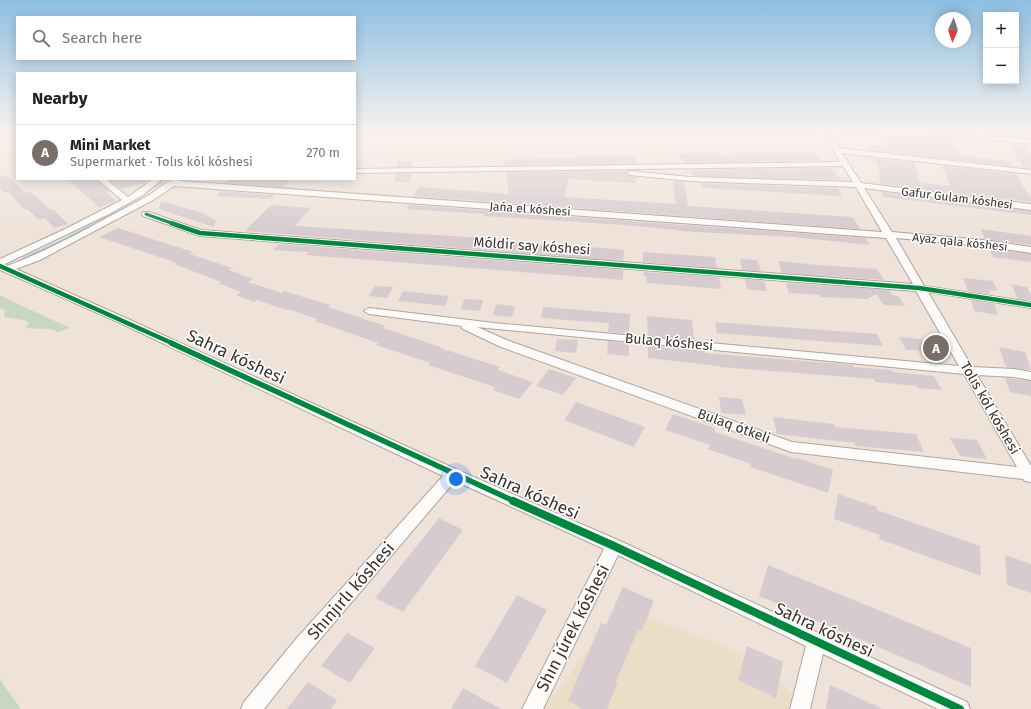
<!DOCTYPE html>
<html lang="en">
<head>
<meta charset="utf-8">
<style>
	:root { --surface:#fff; --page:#f2f2f2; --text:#222; --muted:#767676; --line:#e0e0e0; --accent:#796f68 }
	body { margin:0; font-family:"Fira Sans",sans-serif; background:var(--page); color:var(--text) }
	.controls { position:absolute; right:12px; top:12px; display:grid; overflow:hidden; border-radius:0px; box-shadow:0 2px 10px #0003 }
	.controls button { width:36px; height:36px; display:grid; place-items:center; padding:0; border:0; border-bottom:1px solid var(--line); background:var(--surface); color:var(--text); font:20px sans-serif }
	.compass { position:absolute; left:935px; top:12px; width:36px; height:36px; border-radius:50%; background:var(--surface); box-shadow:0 2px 10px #0003; rotate:183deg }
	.you { position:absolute; left:456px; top:479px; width:14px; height:14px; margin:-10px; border:3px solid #fff; border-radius:50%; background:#1a73e8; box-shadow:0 0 0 6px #1a73e833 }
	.badge { display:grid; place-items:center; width:26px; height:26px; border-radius:50%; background:var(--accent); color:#fff; font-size:13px; font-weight:700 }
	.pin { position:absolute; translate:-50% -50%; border:2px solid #fff; box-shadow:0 1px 4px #0006 }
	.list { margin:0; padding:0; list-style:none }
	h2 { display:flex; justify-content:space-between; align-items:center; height:52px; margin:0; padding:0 16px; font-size:17px }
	h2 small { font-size:13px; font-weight:400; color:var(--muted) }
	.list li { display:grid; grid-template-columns:26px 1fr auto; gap:12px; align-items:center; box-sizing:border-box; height:56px; padding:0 16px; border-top:1px solid var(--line) }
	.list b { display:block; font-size:15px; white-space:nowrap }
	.list p { margin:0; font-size:13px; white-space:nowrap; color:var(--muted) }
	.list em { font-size:13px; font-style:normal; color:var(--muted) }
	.icon { flex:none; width:22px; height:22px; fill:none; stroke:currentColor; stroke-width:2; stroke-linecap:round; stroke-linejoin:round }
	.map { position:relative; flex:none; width:1031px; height:709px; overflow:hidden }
	.search { position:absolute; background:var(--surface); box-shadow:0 2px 10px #0003; left:16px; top:16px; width:340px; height:44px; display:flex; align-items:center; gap:10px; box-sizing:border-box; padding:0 14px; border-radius:0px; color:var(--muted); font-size:15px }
	.panel { position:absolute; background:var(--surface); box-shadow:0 2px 10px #0003; left:16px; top:72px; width:340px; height:108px; border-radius:0px }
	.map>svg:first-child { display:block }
</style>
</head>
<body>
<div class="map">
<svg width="1031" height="709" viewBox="0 0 1031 709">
	<rect width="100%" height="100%" fill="#efe3d9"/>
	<path fill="#c7d7c2" d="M0,295L1,296L70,328L58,332C47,326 35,331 25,327L29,323L24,320L4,317L5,310L0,308Z
		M0,676L1,681L21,709H0Z"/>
	<path fill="#eadfc6" d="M619,606L741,653L814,709H545Z"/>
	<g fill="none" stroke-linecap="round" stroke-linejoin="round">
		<path stroke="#a5d0dc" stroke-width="2.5" d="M95,224L166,179"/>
		<path stroke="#a5d0dc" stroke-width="3" d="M23,259L60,242L97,223"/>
	</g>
	<path fill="#d7cbcf" d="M885,132H931L935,135L951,137L959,155L1008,161L1011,166L870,150L869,145L888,147Z
		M1008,143L1026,145L1031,156V168H1024Z
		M717,153L719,155L813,153L822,161L684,163L678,154Z
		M636,155V163L505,165L504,160Z
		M871,158L914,163L920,183L950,186L942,166L1016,174L1029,196H1031V202L881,184L877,162L872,161Z
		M398,161H412V167H397Z
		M830,168L842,180L694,176L689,170Z
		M627,171L625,174L629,176L636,177V183L568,179L564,197L676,204L673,181L684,182L688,206L853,217L860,229L413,196L419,187L509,194L506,172Z
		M396,174H411L410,182H395Z
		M7,176L26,193L31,192L50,210L53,209L68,224L54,228L45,218L38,220L28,209L26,210L17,202L8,192L4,193L0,189V177Z
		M67,179H96L110,192L107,193L116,201L99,207Z
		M108,179H146L147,182L121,189Z
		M228,179H291L283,187L226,183Z
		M699,183L838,188L842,196L703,188Z
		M220,191L275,195L270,199L217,196Z
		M882,192L1031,211V215L883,197Z
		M161,201L199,212L216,220L214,227L162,210L159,208Z
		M271,205L311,208L295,226L483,238L544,245L604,248L624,250L623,261L245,231Z
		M408,205L865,238L870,245L794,237L678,231V230L623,225L483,216L484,214L406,209Z
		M118,228L193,252L190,254L232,268L229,270L253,279L248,282L282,293L284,291L330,305L328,307L385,326L383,328L441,347L440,348L500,367L498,370L533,382L519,399L493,390L495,387L428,365L430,363L376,345L378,343L315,321L317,319L288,309L286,310L257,300L254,302L236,295L241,292L218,283L221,282L174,264L177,263L99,237Z
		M981,229L1031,236V245L985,239Z
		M279,244L623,270V280L306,255L308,252L273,250Z
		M989,248L1031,254V262L993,257Z
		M643,252L715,257L717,268L643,262Z
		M740,259L757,260L761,271L742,270Z
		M778,261L818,265L877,269L884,280L782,273Z
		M643,272L719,277L721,289L647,283L646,276H644Z
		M963,278L993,281L997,291L989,290L990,294L968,291Z
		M745,279L764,281L767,291L747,289Z
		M786,283L890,290L892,295L898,296L905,306L884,305L876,294L867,299L821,297L820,295L789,293Z
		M1011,284L1027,287L1031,296V300L1018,299Z
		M375,286L393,287L387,298L369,296Z
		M403,291L421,293L449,296L445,306L398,301Z
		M465,299L483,300L480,311L460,309Z
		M971,300L994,304L998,315L974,311Z
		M496,304L515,306L512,317L493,315Z
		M543,307L630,314L629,334L608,332L609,324L606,323L541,318Z
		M647,316L692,320L694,340L648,336Z
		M715,322L877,334L883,346L717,333Z
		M899,337L921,339L928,351L906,350Z
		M557,339L578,340L576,353L555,351Z
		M608,341L629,343V356L607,354Z
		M648,345L695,350L705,351V353L853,365L854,367L892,370L893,372L934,376L942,390L918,388L917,386L875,382L874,379L720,367L719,366L648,358Z
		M999,347L1025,352L1031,370L1006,367Z
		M549,369L576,378L563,395L536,386Z
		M1005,378L1031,381V396L1010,392Z
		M719,397L742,399L746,415L721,413Z
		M576,402L645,427L634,447L564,420Z
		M673,414L715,428V432L797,459V458L833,470L828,493L750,467L751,464L708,449L710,445L665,430Z
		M773,417L834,424L835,427L916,434L924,452L855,446L854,443L777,434Z
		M950,438L977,440L987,459L960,456Z
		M838,494L877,507V510L980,546L981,576L879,539L880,535L834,519Z
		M439,518L463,530L403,612L375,598Z
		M1005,555L1031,564V593L1007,585Z
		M768,565L971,648V687L759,596Z
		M623,587L654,601L642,631L638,630L616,681L618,682L607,709H583L568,701L601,623L606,625Z
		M517,595L547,610L507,683L475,666Z
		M347,633L375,648L350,683L321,666Z
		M747,646L783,662L776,698L738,680Z
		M308,682L337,700L331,709H287Z
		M830,685L883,709H826Z
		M463,688L501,709H451Z"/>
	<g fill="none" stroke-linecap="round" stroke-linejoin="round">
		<g stroke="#ada49c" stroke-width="2">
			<path id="minor" d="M823,132H829L840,148L1031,170V174L842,153L861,183L1031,204V210L864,188L892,232L983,240L1031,247V253L983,246L896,238L924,286L1031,302V308L928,292L972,367L1014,369L1031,372V380L1014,377L977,375L1031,466V482L1025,481L1023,479L791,452L501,347L463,329L461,327L462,326L369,314L364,311L369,308L494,323L959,366L916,291L200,236L143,216L142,214L143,212H149L201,230L913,284L886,238L174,186L153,200L40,260L16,269L128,319L458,470L620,541L967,702L970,709H938L823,654L810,709H790L806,646L618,555L543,709H522L604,549L455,481L310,651L264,709H241L244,702L296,639L443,476L120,323L0,270V259L63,230L122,200L97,179H106L128,197L153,179H162L143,195L109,214L5,264L7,266C55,248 99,222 144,198C156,192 166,179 180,179V181L882,232L856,187L690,181L630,175L626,173L630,171L690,177L853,182L843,166L355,173V169L840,162ZM477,327L964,374L1017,467L792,442L509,341Z
				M932,132H954L1031,140V144L935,134Z"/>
		</g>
		<use href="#minor" fill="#fdfbf9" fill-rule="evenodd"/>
		<g stroke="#fff" stroke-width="4.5">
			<path id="cycleway-far3" d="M146,214L174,224"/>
		</g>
		<g stroke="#fff" stroke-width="6">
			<path id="cycleway-far2" d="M171,223L200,233L919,288L1031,305
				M0,266L174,344"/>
		</g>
		<g stroke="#fff" stroke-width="8">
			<path id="cycleway-far1" d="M171,343L516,502"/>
		</g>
		<g stroke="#fff" stroke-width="10">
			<path id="cycleway" d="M513,501L614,546L960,709"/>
		</g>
		<use href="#cycleway-far3" stroke="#00873e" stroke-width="3"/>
		<use href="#cycleway-far2" stroke="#00873e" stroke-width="4.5"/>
		<use href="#cycleway-far1" stroke="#00873e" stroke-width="5.5"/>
		<use href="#cycleway" stroke="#00873e" stroke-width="8"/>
	</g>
	<linearGradient id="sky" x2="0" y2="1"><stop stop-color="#8dbfe3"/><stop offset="0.57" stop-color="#f8f2ee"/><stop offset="1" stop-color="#f8f2ee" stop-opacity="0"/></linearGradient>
	<rect width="1031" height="231" fill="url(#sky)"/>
	<g text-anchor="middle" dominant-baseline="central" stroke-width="3" stroke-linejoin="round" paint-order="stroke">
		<g font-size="12" fill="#3a312b" stroke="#fff">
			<text transform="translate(957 198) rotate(7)">Gafur Gulam kóshesi</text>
			<text transform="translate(530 209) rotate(4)">Jańa el kóshesi</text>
			<text transform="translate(960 242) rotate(6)">Ayaz qala kóshesi</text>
		</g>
		<g font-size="14" fill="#3a312b" stroke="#fff">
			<text transform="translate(532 246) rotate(4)">Móldir say kóshesi</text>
			<text transform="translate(669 342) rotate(5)">Bulaq kóshesi</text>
			<text transform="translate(990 408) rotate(60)">Tolıs kól kóshesi</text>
			<text transform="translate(734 426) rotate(20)">Bulaq ótkeli</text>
		</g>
		<g font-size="17" fill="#3a312b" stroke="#fff">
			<text transform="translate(236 357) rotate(25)">Sahra kóshesi</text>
			<text transform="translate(530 493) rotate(24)">Sahra kóshesi</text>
			<text transform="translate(351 591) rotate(-49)">Shınjırlı kóshesi</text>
			<text transform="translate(573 628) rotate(-63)">Shın júrek kóshesi</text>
			<text transform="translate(824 630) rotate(25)">Sahra kóshesi</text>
		</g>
	</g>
</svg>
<div class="controls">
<button>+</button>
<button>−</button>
</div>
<svg class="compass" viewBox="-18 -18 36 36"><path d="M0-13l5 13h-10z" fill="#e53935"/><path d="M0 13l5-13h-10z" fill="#767676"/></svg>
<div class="you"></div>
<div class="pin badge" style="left:936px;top:348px">A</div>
<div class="search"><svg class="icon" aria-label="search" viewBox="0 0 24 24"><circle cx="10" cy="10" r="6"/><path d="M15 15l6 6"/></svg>Search here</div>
<section class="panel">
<h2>Nearby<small></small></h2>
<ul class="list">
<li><span class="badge">A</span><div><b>Mini Market</b><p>Supermarket · Tolıs kól kóshesi</p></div><em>270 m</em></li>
</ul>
</section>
</div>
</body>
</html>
